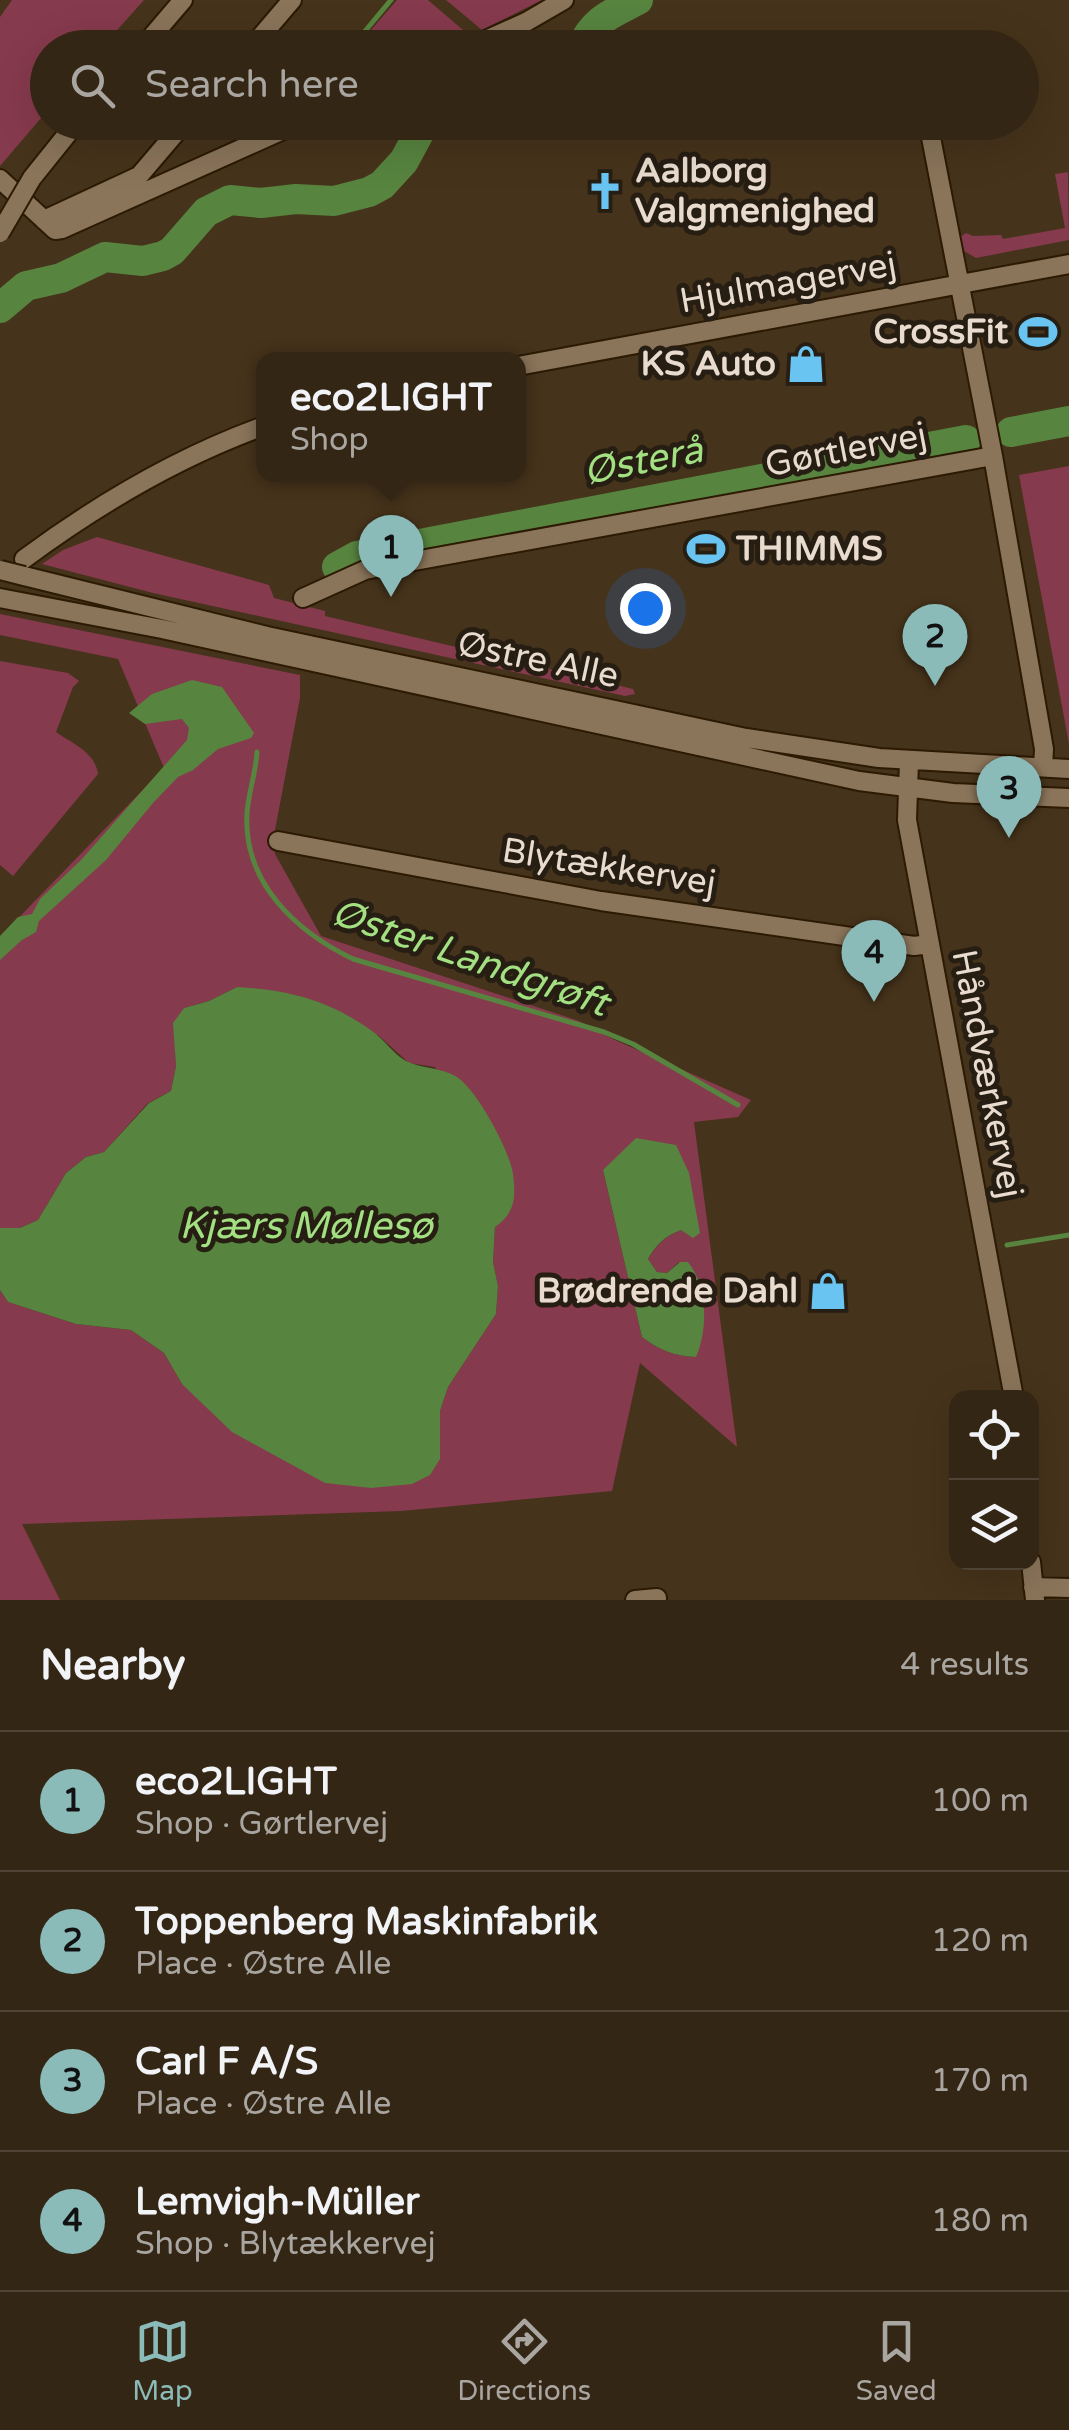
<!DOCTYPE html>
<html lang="en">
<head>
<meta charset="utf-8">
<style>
	:root { --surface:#342614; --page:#3f3222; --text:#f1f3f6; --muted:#a9a5a0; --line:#4e4334; --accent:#8bbbb9 }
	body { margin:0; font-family:"Varela Round",sans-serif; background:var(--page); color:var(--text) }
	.controls { position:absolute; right:30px; bottom:30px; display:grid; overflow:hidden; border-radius:20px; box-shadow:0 10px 40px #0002 }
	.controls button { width:90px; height:90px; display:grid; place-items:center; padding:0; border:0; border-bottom:2px solid var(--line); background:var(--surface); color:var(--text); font:50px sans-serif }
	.you { position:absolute; left:645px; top:608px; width:35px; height:35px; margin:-25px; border:8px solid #fff; border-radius:50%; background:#1a73e8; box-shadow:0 0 0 15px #1a73e833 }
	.badge { display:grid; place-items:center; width:65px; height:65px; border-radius:50%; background:var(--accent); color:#111; font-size:32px; font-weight:700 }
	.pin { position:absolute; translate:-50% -82px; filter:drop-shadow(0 2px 5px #0008) }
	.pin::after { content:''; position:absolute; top:52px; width:35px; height:30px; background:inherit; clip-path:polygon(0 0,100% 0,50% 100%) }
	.popup { position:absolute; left:256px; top:352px; width:270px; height:130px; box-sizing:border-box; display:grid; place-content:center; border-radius:20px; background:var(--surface); filter:drop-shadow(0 2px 8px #0005); font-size:32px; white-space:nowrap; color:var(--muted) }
	.popup b { font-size:38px; color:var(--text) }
	.popup::after { content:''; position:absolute; left:50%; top:100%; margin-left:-20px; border:20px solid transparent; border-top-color:var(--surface) }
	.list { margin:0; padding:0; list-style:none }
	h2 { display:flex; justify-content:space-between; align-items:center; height:130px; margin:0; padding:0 40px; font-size:42px }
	h2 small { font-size:32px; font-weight:400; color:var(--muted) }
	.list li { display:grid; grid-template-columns:65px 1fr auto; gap:30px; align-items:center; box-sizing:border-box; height:140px; padding:0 40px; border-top:2px solid var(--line) }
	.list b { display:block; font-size:38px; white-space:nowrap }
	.list p { margin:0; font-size:32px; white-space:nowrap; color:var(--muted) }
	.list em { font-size:32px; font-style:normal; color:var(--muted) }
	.icon { flex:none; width:55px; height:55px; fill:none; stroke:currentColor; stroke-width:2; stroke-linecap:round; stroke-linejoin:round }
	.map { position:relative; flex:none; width:1069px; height:1600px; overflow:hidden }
	.search { position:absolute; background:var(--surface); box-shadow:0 10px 40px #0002; left:30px; right:30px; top:30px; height:110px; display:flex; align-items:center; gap:25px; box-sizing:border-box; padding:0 35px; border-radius:55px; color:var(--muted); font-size:38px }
	.sheet { height:690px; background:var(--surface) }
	nav { display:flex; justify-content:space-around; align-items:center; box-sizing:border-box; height:140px; border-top:2px solid var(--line); background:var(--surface); font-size:28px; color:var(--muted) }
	nav a { display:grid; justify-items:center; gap:5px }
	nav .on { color:var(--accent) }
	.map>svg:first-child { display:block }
</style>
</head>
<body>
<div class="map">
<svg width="1069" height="1600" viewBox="0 0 1069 1600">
	<rect width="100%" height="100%" fill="#46331b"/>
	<path fill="#863a4d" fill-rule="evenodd" d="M12,0H144L102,47L48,48L47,111L0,166V17Z
		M397,0H428L470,36L446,48L375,47L364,38Z
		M446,0H542L482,30Z
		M1068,172L1069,240L976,258L964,251L960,237L966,233L973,236L1001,235L1003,239L1065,228L1055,174Z
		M785,282L787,295L728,305L726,292Z
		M1069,466V744L1019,475Z
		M97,537L269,585L274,598L325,611V616L633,689L635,694L625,696L153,593L42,564L63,550Z
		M0,614L300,675V698L275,830V854L321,936L579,1021L615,1040L751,1100L738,1117L694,1122L737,1447L640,1363L612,1491L401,1511L22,1524L60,1600H0V1290L8,1302L76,1324L131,1330L164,1353L182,1384L440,1459V1411L448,1387L496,1314L498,1286L493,1262L495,1227L435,1067L409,1063L378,1035L237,987L209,1001L184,1008L174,1023L176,1066L171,1091L148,1103L104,1152L86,1157L66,1173L38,1220L20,1228H0V937L164,768L118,659L0,635ZM603,1170L681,1230C665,1236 657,1245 648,1259L657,1272L667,1273L679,1262L696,1357C674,1356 659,1350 642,1337Z
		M0,661L68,673L79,681L73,687L56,732C73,744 95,752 98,774L13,876L0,865Z"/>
	<path fill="#57843f" d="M192,680L222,687L254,733L251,738L218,749L193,770L178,777L153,803L106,860L39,921L36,932L22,940L0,960V936L18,917L32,914L40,899L81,860L187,740L189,728L182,719L145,724L129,713L152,694Z
		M237,987C289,990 329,1000 372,1031C385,1040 393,1054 406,1061C422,1069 441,1067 457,1077C477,1090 510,1151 513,1174C516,1198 515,1213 495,1227L493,1262L498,1286L496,1314L448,1387L440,1411V1459L430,1475L412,1484L371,1488L325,1483L232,1432L182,1384L164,1353L131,1330L76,1324L8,1302L0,1290V1228H20L38,1220L66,1173L86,1157L104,1152L149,1103L171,1091L176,1066L173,1023L184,1008L209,1001Z
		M636,1138L676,1145L689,1173L700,1233L693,1238L681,1230C665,1236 656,1245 648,1259L657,1272L667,1273L680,1262H688C708,1287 708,1329 696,1357C674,1356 659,1350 642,1337L603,1170Z"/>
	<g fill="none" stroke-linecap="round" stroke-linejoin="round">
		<path stroke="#57843f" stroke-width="5" d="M351,48L391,0
			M257,752C256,773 248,793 247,814C243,883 297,932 353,959L604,1032L633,1044L738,1105
			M1007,1245L1069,1235"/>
		<path stroke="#57843f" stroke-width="30" d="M581,48C594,19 611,14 638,0
			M0,308L26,286L61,278L105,257L143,261L163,256L172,251L206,212L230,200L261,203L296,199L334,201L369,192L382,185L404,161L425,122
			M1011,432L1069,421
			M337,567L357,556L966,440"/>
		<g stroke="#2c1a03" stroke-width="22">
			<path id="minor" d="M142,48L183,0
				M251,48L292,0
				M468,48L526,22L564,0
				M928,122L993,456L1044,749L1043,767
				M0,179L55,230L62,229L301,122
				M44,220L139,176L185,122
				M518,366L1069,264
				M24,559C97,505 178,457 264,426
				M24,576L267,636L746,738L879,758L1069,769
				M0,598L162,629L859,781L953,793L1069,798
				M303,598L365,570L993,456
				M909,761L907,820L1014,1398
				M278,841L601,901L914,946L930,944
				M1031,1562L1035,1600
				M1033,1587L1069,1588
				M635,1600L657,1598"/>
		</g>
		<use href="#minor" stroke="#8a745a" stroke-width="18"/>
		<g stroke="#2c1a03" stroke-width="22" stroke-linecap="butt">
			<path id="minor-bridge" d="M0,233L32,178L77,122
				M0,570L24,576"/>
		</g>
		<use href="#minor-bridge" stroke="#8a745a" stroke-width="18"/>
	</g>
	<defs>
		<g id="church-bare" transform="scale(3)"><path d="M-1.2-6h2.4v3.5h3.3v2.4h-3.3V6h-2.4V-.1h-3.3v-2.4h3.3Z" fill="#69c4f1" stroke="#261d13" stroke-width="2.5" paint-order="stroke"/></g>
		<g id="stadium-bare" transform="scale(3)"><path d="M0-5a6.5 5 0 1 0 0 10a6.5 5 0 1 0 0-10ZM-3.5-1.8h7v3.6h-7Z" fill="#69c4f1" stroke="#261d13" stroke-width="2.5" paint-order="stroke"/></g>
		<g id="shop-bare" transform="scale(3)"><path d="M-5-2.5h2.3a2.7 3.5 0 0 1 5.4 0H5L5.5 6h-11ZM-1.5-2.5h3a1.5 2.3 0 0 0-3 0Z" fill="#69c4f1" stroke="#261d13" stroke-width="2.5" paint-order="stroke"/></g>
	</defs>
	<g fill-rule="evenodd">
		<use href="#church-bare" x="605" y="191"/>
		<use href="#stadium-bare" x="1038" y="332"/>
		<use href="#shop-bare" x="806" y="364"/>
		<use href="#stadium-bare" x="706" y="549"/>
		<use href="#shop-bare" x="828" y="1291"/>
	</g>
	<g text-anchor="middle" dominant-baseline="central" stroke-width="10" stroke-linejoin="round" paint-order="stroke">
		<g font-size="35" font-weight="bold" fill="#e9dccf" stroke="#261d13" text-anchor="end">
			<text x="635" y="171" text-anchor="start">Aalborg<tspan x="635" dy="40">Valgmenighed</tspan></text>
			<text x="1008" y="332">CrossFit</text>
			<text x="776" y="364">KS Auto</text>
			<text x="736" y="549" text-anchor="start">THIMMS</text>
			<text x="798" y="1291">Brødrende Dahl</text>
		</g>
		<g font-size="35" fill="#e9dccf" stroke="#261d13">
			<text transform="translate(788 283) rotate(-10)">Hjulmagervej</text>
			<text transform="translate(846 450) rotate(-11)">Gørtlervej</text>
			<text transform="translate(538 660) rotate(12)">Østre Alle</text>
			<text transform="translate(609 867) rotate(9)">Blytækkervej</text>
			<text transform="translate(987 1074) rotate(79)">Håndværkervej</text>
		</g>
		<g font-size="38" font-style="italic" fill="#a2e082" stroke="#261d13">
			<text transform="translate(643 461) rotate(-11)">Østerå</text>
			<text transform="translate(470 958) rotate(19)">Øster Landgrøft</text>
			<text x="306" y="1226">Kjærs Møllesø</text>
		</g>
	</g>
</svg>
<div class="controls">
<button><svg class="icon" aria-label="locate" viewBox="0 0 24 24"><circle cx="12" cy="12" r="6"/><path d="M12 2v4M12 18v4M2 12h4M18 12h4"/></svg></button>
<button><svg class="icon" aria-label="layers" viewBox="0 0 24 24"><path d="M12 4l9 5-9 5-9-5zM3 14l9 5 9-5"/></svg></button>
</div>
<div class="you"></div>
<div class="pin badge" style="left:391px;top:597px">1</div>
<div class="popup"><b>eco2LIGHT</b>Shop</div>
<div class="pin badge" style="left:935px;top:686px">2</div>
<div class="pin badge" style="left:1009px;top:838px">3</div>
<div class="pin badge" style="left:874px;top:1002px">4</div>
<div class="search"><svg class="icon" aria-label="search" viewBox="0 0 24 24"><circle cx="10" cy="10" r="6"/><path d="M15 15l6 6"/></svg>Search here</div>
</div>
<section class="sheet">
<h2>Nearby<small>4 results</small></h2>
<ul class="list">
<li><span class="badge">1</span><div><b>eco2LIGHT</b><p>Shop · Gørtlervej</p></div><em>100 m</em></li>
<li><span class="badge">2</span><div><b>Toppenberg Maskinfabrik</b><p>Place · Østre Alle</p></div><em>120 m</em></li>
<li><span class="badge">3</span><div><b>Carl F A/S</b><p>Place · Østre Alle</p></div><em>170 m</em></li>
<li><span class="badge">4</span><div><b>Lemvigh-Müller</b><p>Shop · Blytækkervej</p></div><em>180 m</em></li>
</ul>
</section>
<nav>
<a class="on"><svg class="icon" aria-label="map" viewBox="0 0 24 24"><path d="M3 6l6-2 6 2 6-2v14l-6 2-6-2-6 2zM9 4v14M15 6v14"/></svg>Map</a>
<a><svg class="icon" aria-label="directions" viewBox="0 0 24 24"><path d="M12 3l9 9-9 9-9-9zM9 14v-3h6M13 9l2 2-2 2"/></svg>Directions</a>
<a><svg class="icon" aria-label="saved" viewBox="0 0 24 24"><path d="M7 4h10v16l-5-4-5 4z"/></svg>Saved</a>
</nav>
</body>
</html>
